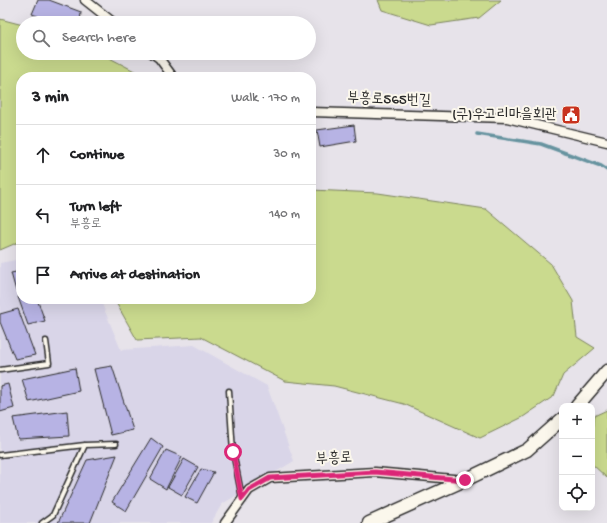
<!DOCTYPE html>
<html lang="en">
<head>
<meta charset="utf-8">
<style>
	:root { --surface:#fff; --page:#f6f6f6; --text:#202124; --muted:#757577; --line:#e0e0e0 }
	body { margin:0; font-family:"Gochi Hand","Poor Story",sans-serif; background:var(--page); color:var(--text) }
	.controls { position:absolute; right:12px; bottom:12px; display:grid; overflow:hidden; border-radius:8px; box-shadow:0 4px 16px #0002 }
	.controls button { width:36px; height:36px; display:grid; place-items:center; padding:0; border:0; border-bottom:1px solid var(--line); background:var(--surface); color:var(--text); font:20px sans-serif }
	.stop { position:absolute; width:12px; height:12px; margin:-9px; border:3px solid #db2777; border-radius:50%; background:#fff }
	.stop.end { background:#db2777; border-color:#fff; box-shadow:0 1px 4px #0008 }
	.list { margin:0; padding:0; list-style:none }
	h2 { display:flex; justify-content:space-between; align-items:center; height:52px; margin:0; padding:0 16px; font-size:17px }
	h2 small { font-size:13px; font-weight:400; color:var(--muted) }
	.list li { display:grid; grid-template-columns:26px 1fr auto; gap:12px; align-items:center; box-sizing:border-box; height:60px; padding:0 16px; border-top:1px solid var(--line) }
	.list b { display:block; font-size:15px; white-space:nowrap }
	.list p { margin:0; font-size:13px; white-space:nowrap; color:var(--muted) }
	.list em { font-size:13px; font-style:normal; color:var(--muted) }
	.icon { flex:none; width:22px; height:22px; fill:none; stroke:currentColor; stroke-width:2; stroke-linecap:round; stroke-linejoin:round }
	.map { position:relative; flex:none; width:607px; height:523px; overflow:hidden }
	.search { position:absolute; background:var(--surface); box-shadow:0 4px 16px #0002; left:16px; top:16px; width:300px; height:44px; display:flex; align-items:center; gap:10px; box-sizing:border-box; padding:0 14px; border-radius:22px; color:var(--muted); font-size:15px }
	.panel { position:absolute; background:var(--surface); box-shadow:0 4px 16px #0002; left:16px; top:72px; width:300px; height:232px; border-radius:16px }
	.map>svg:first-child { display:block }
</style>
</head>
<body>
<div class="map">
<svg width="607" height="523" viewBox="0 0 607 523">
	<rect width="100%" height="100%" fill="#e7e3ea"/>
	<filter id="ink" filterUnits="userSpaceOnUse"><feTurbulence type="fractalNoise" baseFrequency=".025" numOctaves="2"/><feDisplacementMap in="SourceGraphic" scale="8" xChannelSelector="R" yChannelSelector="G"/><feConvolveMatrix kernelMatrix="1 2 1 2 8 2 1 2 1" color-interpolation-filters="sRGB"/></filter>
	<g filter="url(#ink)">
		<path fill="#d9d5e8" d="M21,259V299H100L121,350L194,345L267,386L294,461L222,504L211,523H0V263Z"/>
		<path fill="#cada8e" stroke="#7a825c" d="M378,0H501L479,18L431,25L382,10Z
			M0,19L23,25V53H100L146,77H21V241L0,250Z
			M311,190L378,193L486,209L551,264L573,301L577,337L595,348L563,375L554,396L523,417L480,438L404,404L334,386L285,381L201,337L137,340L114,299H311Z
			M607,410V478L592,464V432L594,416Z"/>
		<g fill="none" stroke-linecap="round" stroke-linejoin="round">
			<path stroke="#66939f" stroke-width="3.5" d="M477,134L541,144L601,166L607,170"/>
		</g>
		<path fill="#b7b3e4" stroke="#2b2b2b" d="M38,0H49L81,12L80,23H56L32,14Z
			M354,125L356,141L320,147L317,130Z
			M21,271V289L16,291L11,273Z
			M18,297H21V299H37L45,321L28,325Z
			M18,309L35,355L15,359L0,322V314Z
			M112,366L133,430L111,435L94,369Z
			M75,368L79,391L29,402L22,379Z
			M8,384L14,408L0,412V386Z
			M67,411L69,436L18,439L13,418Z
			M151,438L163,447L126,511L112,502Z
			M166,450L182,457L166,489L150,479Z
			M117,455L90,523H58L87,460Z
			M184,459L198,467L182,495L168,487Z
			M201,469L214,472L197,503L185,497Z"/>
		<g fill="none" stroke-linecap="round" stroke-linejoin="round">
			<g stroke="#2b2b2b" stroke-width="7">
				<path id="lane" d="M0,370L49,363L46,341
					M229,391L233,452L242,498
					M0,455L85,445L116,444
					M42,523L53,515L85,445"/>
			</g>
			<g stroke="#2b2b2b" stroke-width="11">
				<path id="street" d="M85,0L114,23
					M152,53L159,58L173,77
					M311,112L507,118L607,142
					M225,523L249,490L270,478L375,472L464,480"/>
			</g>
			<g stroke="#2b2b2b" stroke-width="15">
				<path id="secondary" d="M577,406L607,371
					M369,523L465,480L527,450L562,419"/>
			</g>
			<use href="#lane" stroke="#fbf7ec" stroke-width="4"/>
			<use href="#street" stroke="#fbf7ec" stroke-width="8"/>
			<use href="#secondary" stroke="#fbf7ec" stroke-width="12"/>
		</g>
	</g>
	<g fill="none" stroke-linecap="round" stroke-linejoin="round" filter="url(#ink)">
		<path stroke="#db2777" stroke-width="5" d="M233,452L242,499L249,490L270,478L375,472L465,480"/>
	</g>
	<defs>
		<g id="civic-square" transform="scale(1)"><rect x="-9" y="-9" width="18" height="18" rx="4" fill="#c8321e" stroke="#fbf7ec"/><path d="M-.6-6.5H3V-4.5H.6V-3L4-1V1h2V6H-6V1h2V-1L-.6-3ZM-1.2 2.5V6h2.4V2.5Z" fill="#fff"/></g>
	</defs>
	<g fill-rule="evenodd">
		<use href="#civic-square" x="571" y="115"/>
	</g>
	<g text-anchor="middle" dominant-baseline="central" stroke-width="4" stroke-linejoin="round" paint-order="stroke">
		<g font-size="15" fill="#2b2b2b" stroke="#fbf7ec">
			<text transform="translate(389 100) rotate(2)">부흥로565번길</text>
			<text transform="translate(334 459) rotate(-3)">부흥로</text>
		</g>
		<g font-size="15" fill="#2b2b2b" stroke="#fbf7ec" text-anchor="end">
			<text x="557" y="115">(구)우고리마을회관</text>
		</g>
	</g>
</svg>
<div class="controls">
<button>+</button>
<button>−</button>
<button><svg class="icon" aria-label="locate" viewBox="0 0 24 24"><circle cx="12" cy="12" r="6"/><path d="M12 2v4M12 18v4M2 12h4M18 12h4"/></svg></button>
</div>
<div class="stop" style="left:233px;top:452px"></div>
<div class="stop end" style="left:465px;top:480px"></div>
<div class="search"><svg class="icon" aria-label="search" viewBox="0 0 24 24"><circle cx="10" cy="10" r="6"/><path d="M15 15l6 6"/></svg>Search here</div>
<section class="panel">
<h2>3 min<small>Walk · 170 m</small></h2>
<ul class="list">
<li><svg class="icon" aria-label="ahead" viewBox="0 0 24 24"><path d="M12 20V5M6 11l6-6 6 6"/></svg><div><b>Continue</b></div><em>30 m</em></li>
<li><svg class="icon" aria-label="left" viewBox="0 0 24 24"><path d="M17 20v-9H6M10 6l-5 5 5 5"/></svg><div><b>Turn left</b><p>부흥로</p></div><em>140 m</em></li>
<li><svg class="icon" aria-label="arrive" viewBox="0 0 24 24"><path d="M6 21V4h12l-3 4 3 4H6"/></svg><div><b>Arrive at destination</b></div></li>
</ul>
</section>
</div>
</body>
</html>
